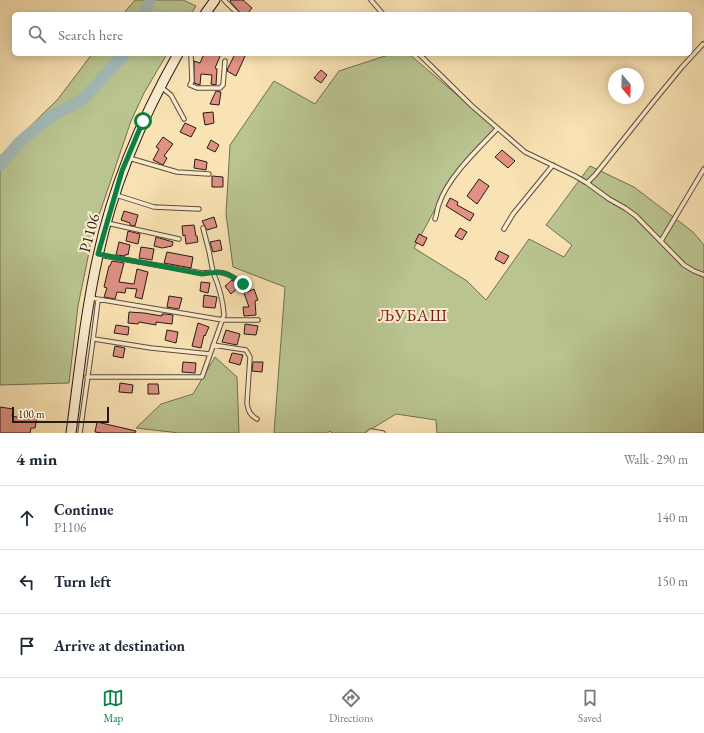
<!DOCTYPE html>
<html lang="en">
<head>
<meta charset="utf-8">
<style>
	:root { --surface:#fff; --page:#f6f6f7; --text:#1f2937; --muted:#747a83; --line:#e0e1e3; --accent:#0b8043 }
	body { margin:0; font-family:"EB Garamond",serif; background:var(--page); color:var(--text) }
	.compass { position:absolute; left:608px; top:68px; width:36px; height:36px; border-radius:50%; background:var(--surface); box-shadow:0 2px 10px #0003; rotate:161deg }
	.scale { position:absolute; left:12px; bottom:10px; width:97px; box-sizing:border-box; padding-left:4px; border:2px solid #261a15; border-top:0; font-size:11px; line-height:14px; white-space:nowrap; color:#261a15; -webkit-text-stroke:3px #fbecce; paint-order:stroke }
	.stop { position:absolute; width:12px; height:12px; margin:-9px; border:3px solid #0b8043; border-radius:50%; background:#fff }
	.stop.end { background:#0b8043; border-color:#fff; box-shadow:0 1px 4px #0008 }
	.list { margin:0; padding:0; list-style:none }
	h2 { display:flex; justify-content:space-between; align-items:center; height:52px; margin:0; padding:0 16px; font-size:17px }
	h2 small { font-size:13px; font-weight:400; color:var(--muted) }
	.list li { display:grid; grid-template-columns:26px 1fr auto; gap:12px; align-items:center; box-sizing:border-box; height:64px; padding:0 16px; border-top:1px solid var(--line) }
	.list b { display:block; font-size:15px; white-space:nowrap }
	.list p { margin:0; font-size:13px; white-space:nowrap; color:var(--muted) }
	.list em { font-size:13px; font-style:normal; color:var(--muted) }
	.icon { flex:none; width:22px; height:22px; fill:none; stroke:currentColor; stroke-width:2; stroke-linecap:round; stroke-linejoin:round }
	.map { position:relative; flex:none; width:704px; height:433px; overflow:hidden }
	.search { position:absolute; background:var(--surface); box-shadow:0 2px 10px #0003; left:12px; right:12px; top:12px; height:44px; display:flex; align-items:center; gap:10px; box-sizing:border-box; padding:0 14px; border-radius:6px; color:var(--muted); font-size:15px }
	.sheet { height:244px; background:var(--surface) }
	nav { display:flex; justify-content:space-around; align-items:center; box-sizing:border-box; height:56px; border-top:1px solid var(--line); background:var(--surface); font-size:11px; color:var(--muted) }
	nav a { display:grid; justify-items:center; gap:2px }
	nav .on { color:var(--accent) }
	.map>svg:first-child { display:block }
</style>
</head>
<body>
<div class="map">
<svg width="704" height="433" viewBox="0 0 704 433">
	<rect width="100%" height="100%" fill="#f9e2b3"/>
	<filter id="stains"><feTurbulence type="fractalNoise" baseFrequency=".005" numOctaves="4"/><feColorMatrix values="0 0 0 0 .2 0 0 0 0 .09 0 0 0 0 .02 0 0 0 .5 -.17"/></filter>
	<radialGradient id="worn" r=".72"><stop offset=".6" stop-color="#630" stop-opacity="0"/><stop offset="1" stop-color="#630" stop-opacity=".3"/></radialGradient>
	<path fill="#b9c490" stroke="#706f52" d="M135,0H183L196,6L191,14H123Z
		M92,54H167L144,93L131,121L93,233L78,306L69,383L0,385V156L58,99Z
		M391,54H409L497,129L469,159L447,187L414,248L467,281L486,300L529,239L564,257L572,245L546,225L590,166L634,187L693,232L704,245V433H437L436,420L396,414L365,433H332L330,431L327,433H274L285,287L233,267L226,214L230,145L274,81L315,104L339,71Z
		M215,357L237,377L239,433H179L136,428L161,404L193,394Z"/>
	<g fill="none" stroke-linecap="round" stroke-linejoin="round">
		<path stroke="#a3bbb8" stroke-width="12" d="M144,14L150,0
			M0,165L19,143L36,128L54,115L80,101L89,93L124,54"/>
	</g>
	<path fill="#e19285" stroke="#261a15" d="M231,0H243L252,8L247,14H241L230,1Z
		M204,54H221L215,68L217,69L216,85L211,84L212,75L201,74L200,85L194,83V61L200,63Z
		M235,54H246L236,76L227,71L228,68Z
		M321,70L327,75L321,83L314,78Z
		M216,91L221,92L219,105L210,104Z
		M213,112L214,123L205,125L203,113Z
		M185,123L196,128L191,137L180,132Z
		M163,137L173,144L164,156L167,158L163,165L153,160L159,149L156,147Z
		M211,140L219,145L215,152L207,148Z
		M502,150L515,161L508,168L495,157Z
		M195,159L207,162L206,170L194,168Z
		M212,176L223,177V187H212Z
		M479,179L489,186L477,204L467,196Z
		M450,198L458,202L457,205L474,214L470,221L446,206Z
		M124,211L138,215L135,226L130,225V223L121,220Z
		M214,217L217,227L207,230L202,221Z
		M194,225L196,236H197L198,242L186,244L185,235L183,236L182,226Z
		M460,228L467,232L462,240L455,236Z
		M128,231L140,234L138,244L126,241Z
		M419,234L427,238L423,246L415,242Z
		M156,237L173,242L172,246L162,248L154,246Z
		M220,240L222,250L213,252L210,242Z
		M119,242L130,245L128,255L126,254L125,256L116,255Z
		M141,247L154,249L152,260L139,258Z
		M499,251L509,256L504,264L495,259Z
		M167,252L193,257L191,268L164,263Z
		M112,261L124,263L119,282L134,284L137,269L148,272L142,299L135,297L137,289L126,288L125,293L117,292L115,299L104,297L107,288L104,287L109,266H110Z
		M232,280L239,287L231,294L225,286Z
		M201,282L210,283L208,293L200,291Z
		M254,289L258,300L255,301L256,315L244,316L243,307H249L244,293Z
		M204,295L217,297L215,308L203,307Z
		M169,296L182,298L179,309L167,307Z
		M129,312L144,313L162,316V314H166L173,315L172,324L156,322V325L139,322L138,324L128,323Z
		M198,323L209,327L205,336L204,335L201,348L192,346Z
		M245,324L258,326L256,335L244,334Z
		M116,325L129,327L128,335L114,333Z
		M167,330L178,332L176,343L165,340Z
		M226,330L240,334L237,345L222,342Z
		M115,346L125,348L123,358L113,356Z
		M232,353L243,355L240,365L229,362Z
		M183,362L196,363L195,373L182,372Z
		M253,362H263L262,372L252,371Z
		M120,383L133,385L132,393L119,392Z
		M148,384H158L159,394H148Z
		M0,407L13,409L12,416L26,419L27,415L37,417L35,428H31L30,433H0Z
		M97,422L136,431L135,433H102L95,432Z"/>
	<g fill="none" stroke-linecap="round" stroke-linejoin="round">
		<g stroke="#5b4c3c" stroke-width="5.5">
			<path id="lane" d="M224,0L238,14
				M371,0L383,14
				M190,54L191,55L192,81L190,85L197,88H220L223,85L225,61
				M419,54L472,106L525,152L575,176L587,183L609,199L625,208L636,216L684,265L694,271L704,275
				M161,87L171,95L184,119
				M129,158L177,172L209,174
				M587,183L595,175L654,101L682,67L703,44
				M116,195L154,207L199,209
				M435,219C437,214 437,209 439,204C448,177 478,149 497,129
				M107,223L179,239
				M203,228L209,251L213,272C226,271 233,277 243,284
				M504,229L513,214L553,165
				M661,241L704,169
				M91,298L223,320H258
				M94,339L151,348L210,354
				M213,345L246,350L250,357L247,403C248,411 250,415 257,419
				M87,377H202L224,315C223,300 219,286 213,272L202,273L99,255
				M80,433C86,388 93,344 98,300
				M368,433L371,431L383,433"/>
		</g>
		<g stroke="#261a15" stroke-width="11">
			<path id="secondary" d="M205,14L215,0
				M71,433C79,374 85,314 98,256C113,185 142,118 178,54"/>
		</g>
		<use href="#lane" stroke="#fbecce" stroke-width="3.5"/>
		<use href="#secondary" stroke="#fbecce" stroke-width="9"/>
	</g>
	<g fill="none" stroke-linecap="round" stroke-linejoin="round">
		<path stroke="#0b8043" stroke-width="5" d="M143,121L122,171L98,254L202,274C223,271 226,271 243,284"/>
	</g>
	<g text-anchor="middle" dominant-baseline="central" stroke-width="4" stroke-linejoin="round" paint-order="stroke">
		<g font-size="16" fill="#261a15" stroke="#fbecce">
			<text transform="translate(89 233) rotate(-75)">P1106</text>
		</g>
		<g font-size="17" letter-spacing="1" fill="#7a1f14" stroke="#fbecce">
			<text x="413" y="315">ЉУБАШ</text>
		</g>
	</g>
	<rect width="100%" height="100%" filter="url(#stains)"/>
	<rect width="100%" height="100%" fill="url(#worn)"/>
</svg>
<svg class="compass" viewBox="-18 -18 36 36"><path d="M0-13l5 13h-10z" fill="#e53935"/><path d="M0 13l5-13h-10z" fill="#747a83"/></svg>
<div class="scale">100 m</div>
<div class="stop" style="left:143px;top:121px"></div>
<div class="stop end" style="left:243px;top:284px"></div>
<div class="search"><svg class="icon" aria-label="search" viewBox="0 0 24 24"><circle cx="10" cy="10" r="6"/><path d="M15 15l6 6"/></svg>Search here</div>
</div>
<section class="sheet">
<h2>4 min<small>Walk · 290 m</small></h2>
<ul class="list">
<li><svg class="icon" aria-label="ahead" viewBox="0 0 24 24"><path d="M12 20V5M6 11l6-6 6 6"/></svg><div><b>Continue</b><p>P1106</p></div><em>140 m</em></li>
<li><svg class="icon" aria-label="left" viewBox="0 0 24 24"><path d="M17 20v-9H6M10 6l-5 5 5 5"/></svg><div><b>Turn left</b></div><em>150 m</em></li>
<li><svg class="icon" aria-label="arrive" viewBox="0 0 24 24"><path d="M6 21V4h12l-3 4 3 4H6"/></svg><div><b>Arrive at destination</b></div></li>
</ul>
</section>
<nav>
<a class="on"><svg class="icon" aria-label="map" viewBox="0 0 24 24"><path d="M3 6l6-2 6 2 6-2v14l-6 2-6-2-6 2zM9 4v14M15 6v14"/></svg>Map</a>
<a><svg class="icon" aria-label="directions" viewBox="0 0 24 24"><path d="M12 3l9 9-9 9-9-9zM9 14v-3h6M13 9l2 2-2 2"/></svg>Directions</a>
<a><svg class="icon" aria-label="saved" viewBox="0 0 24 24"><path d="M7 4h10v16l-5-4-5 4z"/></svg>Saved</a>
</nav>
</body>
</html>
